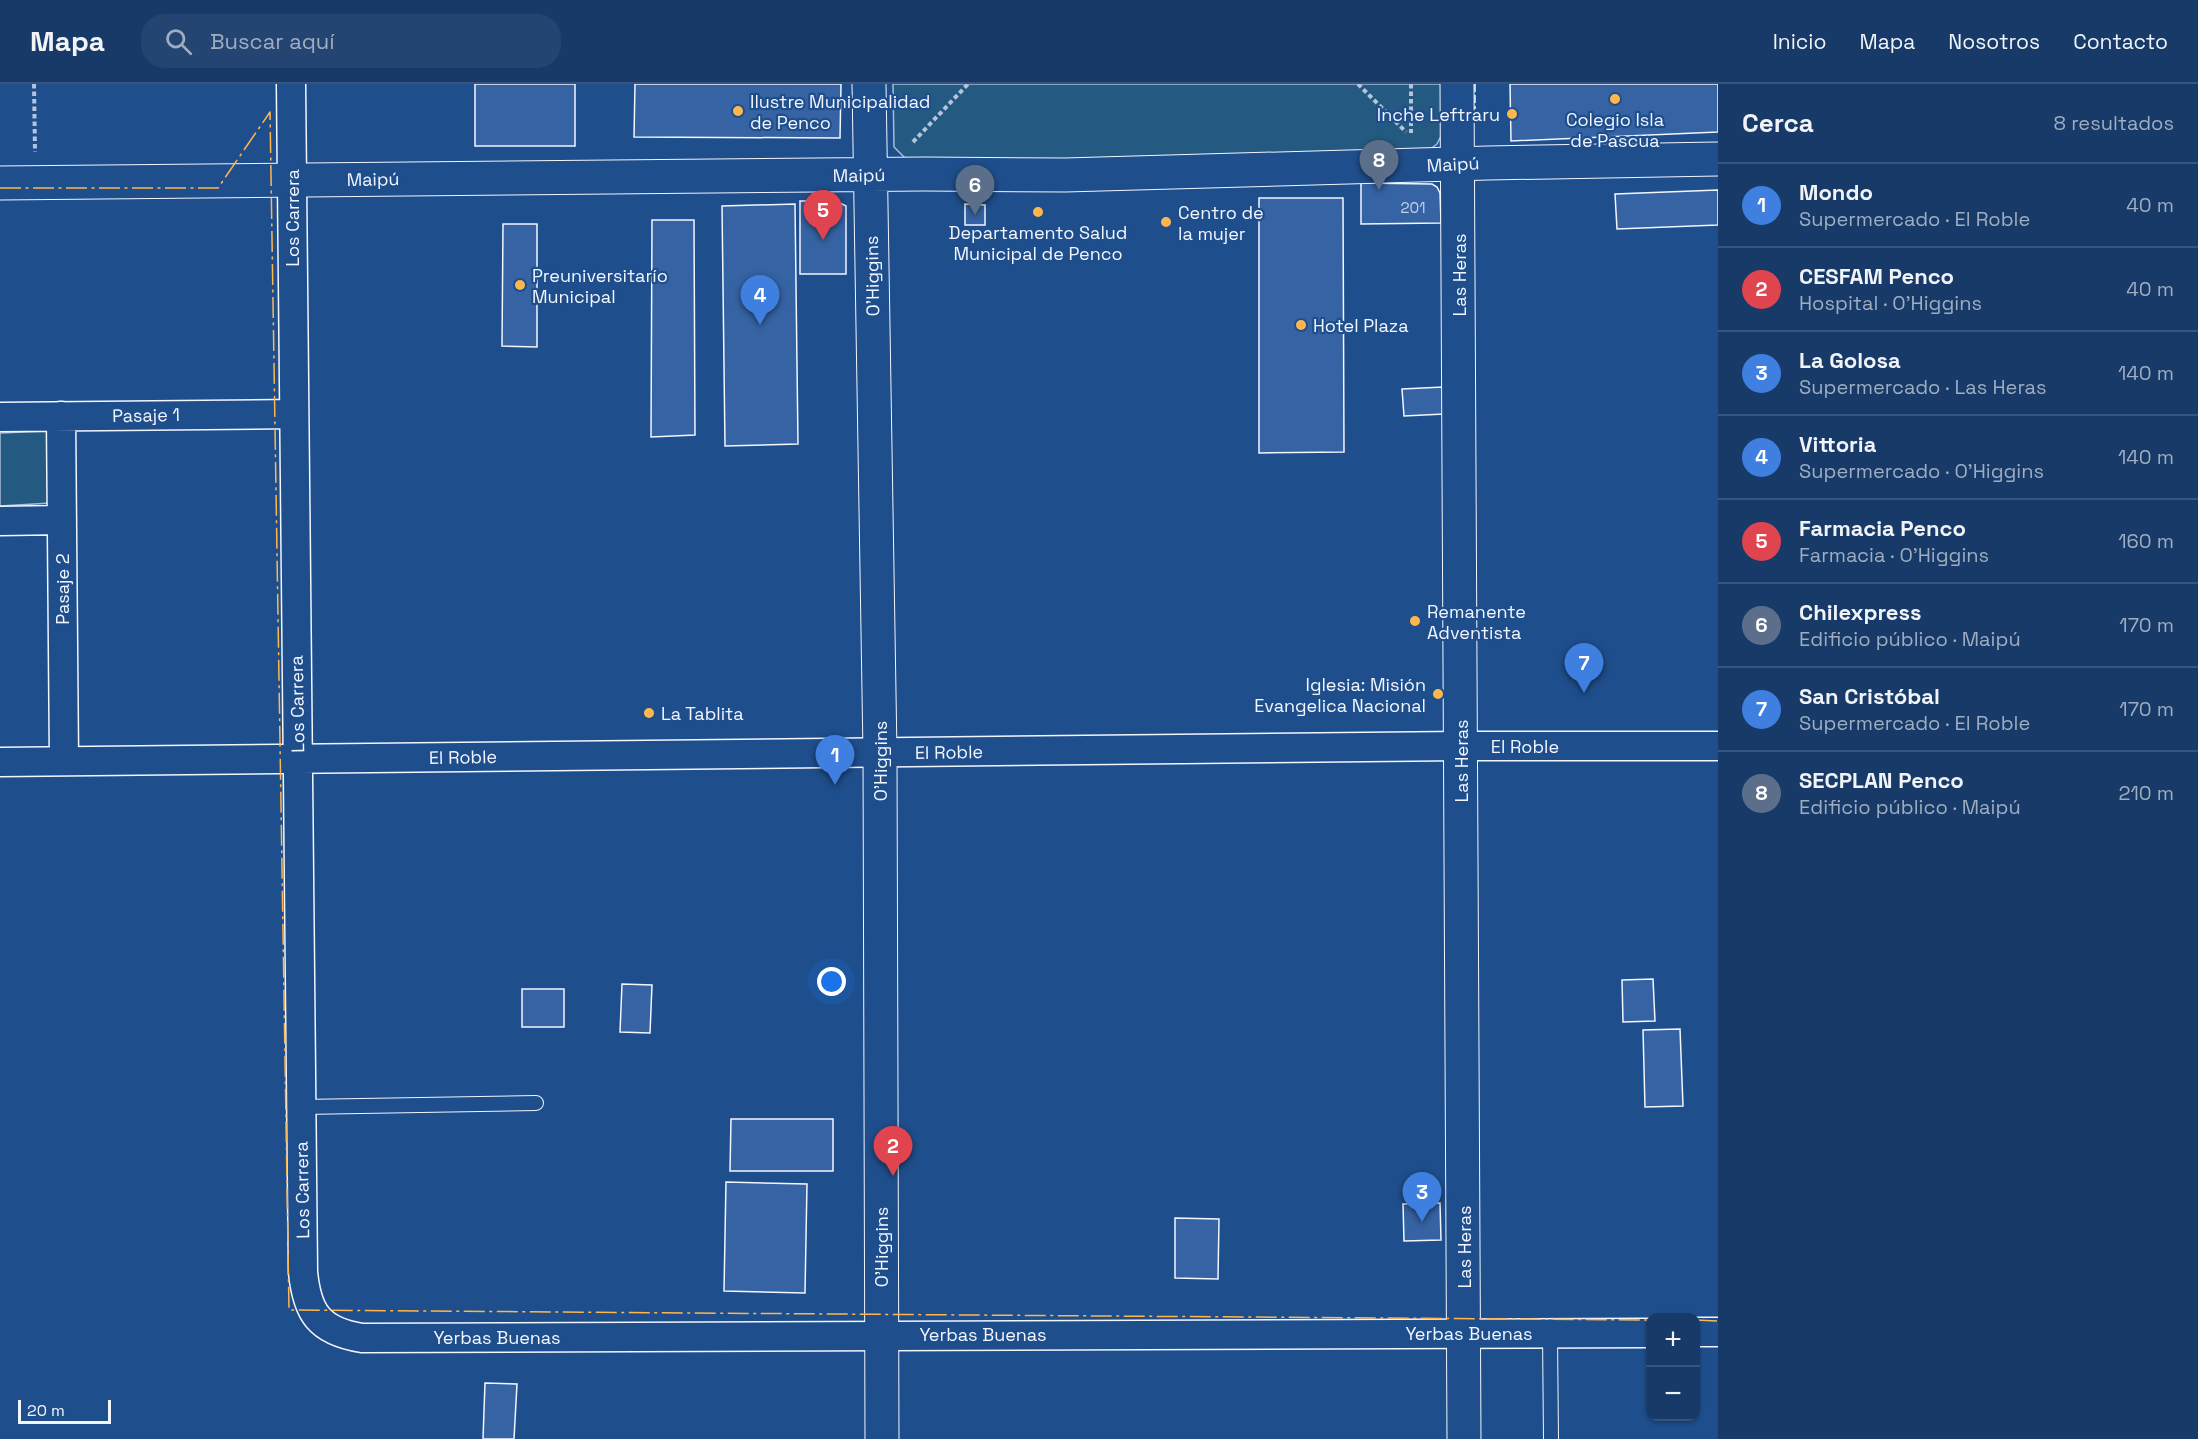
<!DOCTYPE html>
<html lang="es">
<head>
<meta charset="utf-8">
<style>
	:root { --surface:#173a69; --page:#244571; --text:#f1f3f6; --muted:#9eadc0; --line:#36547d; --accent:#90b9f0 }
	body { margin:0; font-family:"Space Grotesk",sans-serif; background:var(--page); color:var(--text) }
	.controls { position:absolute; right:18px; bottom:18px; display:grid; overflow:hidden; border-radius:12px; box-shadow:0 2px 4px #0004 }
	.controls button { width:54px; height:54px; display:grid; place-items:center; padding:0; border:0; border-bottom:2px solid var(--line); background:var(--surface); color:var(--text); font:30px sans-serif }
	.scale { position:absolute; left:18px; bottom:15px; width:93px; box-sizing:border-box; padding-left:6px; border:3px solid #f2f6ff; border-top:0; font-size:16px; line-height:21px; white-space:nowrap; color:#f2f6ff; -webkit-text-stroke:4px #1f4e8c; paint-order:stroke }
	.you { position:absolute; left:832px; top:898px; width:21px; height:21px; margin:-15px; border:4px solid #fff; border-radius:50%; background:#1a73e8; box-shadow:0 0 0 9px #1a73e833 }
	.badge { display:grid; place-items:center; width:39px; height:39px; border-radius:50%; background:var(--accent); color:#fff; font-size:20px; font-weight:700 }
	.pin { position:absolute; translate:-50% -50px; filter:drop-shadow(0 2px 3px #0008) }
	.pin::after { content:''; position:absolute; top:32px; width:21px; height:18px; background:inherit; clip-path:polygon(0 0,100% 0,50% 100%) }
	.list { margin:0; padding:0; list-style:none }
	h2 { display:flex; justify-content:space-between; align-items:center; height:78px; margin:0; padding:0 24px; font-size:26px }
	h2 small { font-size:20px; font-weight:400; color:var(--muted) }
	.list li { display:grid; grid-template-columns:39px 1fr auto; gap:18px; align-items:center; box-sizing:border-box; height:84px; padding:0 24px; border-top:2px solid var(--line) }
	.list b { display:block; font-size:22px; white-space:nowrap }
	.list p { margin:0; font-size:20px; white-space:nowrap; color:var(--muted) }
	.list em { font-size:20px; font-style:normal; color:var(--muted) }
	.icon { flex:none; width:33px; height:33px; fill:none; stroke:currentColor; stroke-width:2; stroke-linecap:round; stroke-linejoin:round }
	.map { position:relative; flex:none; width:1718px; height:1355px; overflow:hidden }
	header { display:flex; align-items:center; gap:36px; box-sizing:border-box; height:84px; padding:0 30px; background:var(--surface); border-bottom:2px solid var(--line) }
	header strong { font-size:28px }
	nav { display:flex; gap:33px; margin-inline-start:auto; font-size:21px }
	.search { width:420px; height:54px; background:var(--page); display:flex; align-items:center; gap:15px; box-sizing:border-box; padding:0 21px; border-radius:24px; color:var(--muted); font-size:22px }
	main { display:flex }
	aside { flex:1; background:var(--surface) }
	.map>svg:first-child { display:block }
</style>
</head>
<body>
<header>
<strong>Mapa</strong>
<div class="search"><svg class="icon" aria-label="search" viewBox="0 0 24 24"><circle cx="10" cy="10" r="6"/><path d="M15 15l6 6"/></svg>Buscar aquí</div>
<nav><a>Inicio</a><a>Mapa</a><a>Nosotros</a><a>Contacto</a></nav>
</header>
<main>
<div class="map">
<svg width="1718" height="1355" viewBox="0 0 1718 1355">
	<rect width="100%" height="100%" fill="#1f4e8c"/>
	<path fill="#245a82" stroke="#a8bbd7" stroke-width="1.5" d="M893,0H1445L1446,42L1437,60L1421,72L913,82L894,63Z
		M48,347L51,419L0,422V349Z"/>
	<path fill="#3563a3" stroke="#f2f6ff" stroke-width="1.5" d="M475,0H575V62H475Z
		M635,0H841L840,54L634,53Z
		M1510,0H1718V48L1511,57Z
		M1361,99L1432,100L1437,103L1440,109L1441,139L1361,140Z
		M1718,106V141L1617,145L1615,110Z
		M1259,114H1343L1344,368L1259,369Z
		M800,117H836L846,122V190H800Z
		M795,120L798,360L725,362L722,122Z
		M965,120L985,121V141H965Z
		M652,136H694L695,351L651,353Z
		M503,140H537V263L502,262Z
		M1443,303L1444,330L1404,332L1402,305Z
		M1653,895L1655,937L1623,938L1622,896Z
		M622,900L652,901L650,949L620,948Z
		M522,905H564V943H522Z
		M1680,945L1683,1022L1645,1023L1643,946Z
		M731,1035H833V1087H730Z
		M726,1098L807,1100L805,1209L724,1207Z
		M1440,1119L1441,1156L1404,1157L1403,1120Z
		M1175,1134L1219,1135L1218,1195L1175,1194Z
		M485,1299L517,1300L514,1355H483Z"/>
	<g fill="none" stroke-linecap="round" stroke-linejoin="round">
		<g stroke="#f2f6ff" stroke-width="16">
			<path id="lane" d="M301,1023L536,1019
				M1550,1250L1551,1355"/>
		</g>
		<g stroke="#f2f6ff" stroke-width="31">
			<path id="street" d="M291,0L303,1188C307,1229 319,1247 362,1254L1650,1249
				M61,332L64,677
				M0,333L293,330
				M0,437L62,436
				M0,678L1461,662H1718
				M1696,1248H1718"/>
		</g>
		<g stroke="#f2f6ff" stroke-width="35">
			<path id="secondary" d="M869,0L880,669L882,1355
				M0,99L924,90L1065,91L1488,79L1718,75"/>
		</g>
		<g stroke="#f2f6ff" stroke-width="35">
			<path id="primary" d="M1457,0L1464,1355"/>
		</g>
		<path stroke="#b3c4dc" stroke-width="4" stroke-dasharray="4.5 3" stroke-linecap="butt" d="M34,0L35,68
			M1358,0L1406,48
			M1411,0V49
			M913,58L968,0"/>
		<use href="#lane" stroke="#1f4e8c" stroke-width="14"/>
		<use href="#street" stroke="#1f4e8c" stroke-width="28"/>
		<use href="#secondary" stroke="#1f4e8c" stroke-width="33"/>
		<use href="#primary" stroke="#1f4e8c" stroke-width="33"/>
		<path stroke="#f2f6ff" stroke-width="1.5" stroke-dasharray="8 3" stroke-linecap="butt" d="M1475,0V25"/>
		<path stroke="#ffb74d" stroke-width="1.5" stroke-dasharray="21 4.5 3 4.5" stroke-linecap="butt" d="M0,104H218L270,28L289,1226L1650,1236
			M1696,1236L1718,1237"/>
	</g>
	<g fill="#ffb74d" stroke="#1f4e8c" stroke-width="2">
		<circle cx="1615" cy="15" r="6"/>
		<circle cx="738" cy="27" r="6"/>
		<circle cx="1512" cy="30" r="6"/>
		<circle cx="1038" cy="128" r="6"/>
		<circle cx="1166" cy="138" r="6"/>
		<circle cx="520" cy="201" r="6"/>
		<circle cx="1301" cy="241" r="6"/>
		<circle cx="1415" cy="537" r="6"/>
		<circle cx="1438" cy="610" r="6"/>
		<circle cx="649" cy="629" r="6"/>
	</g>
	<g text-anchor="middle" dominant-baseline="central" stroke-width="4.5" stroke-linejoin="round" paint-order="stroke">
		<g font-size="15" fill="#c3d1e8">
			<text x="1413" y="123">201</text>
		</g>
		<g font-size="18" fill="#f2f6ff" stroke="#1f4e8c" text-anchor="start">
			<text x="750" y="17">Ilustre Municipalidad<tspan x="750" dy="21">de Penco</tspan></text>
			<text x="1500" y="30" text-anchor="end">Inche Leftraru</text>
			<text x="1615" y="35" text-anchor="middle">Colegio Isla<tspan x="1615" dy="21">de Pascua</tspan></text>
			<text x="1178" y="128">Centro de<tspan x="1178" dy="21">la mujer</tspan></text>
			<text x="1038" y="148" text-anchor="middle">Departamento Salud<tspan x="1038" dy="21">Municipal de Penco</tspan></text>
			<text x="532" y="191">Preuniversitarío<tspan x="532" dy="21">Municipal</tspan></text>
			<text x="1313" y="241">Hotel Plaza</text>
			<text x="1427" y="527">Remanente<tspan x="1427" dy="21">Adventista</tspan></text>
			<text x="1426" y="600" text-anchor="end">Iglesia: Misión<tspan x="1426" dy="21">Evangelica Nacional</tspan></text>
			<text x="661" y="629">La Tablita</text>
		</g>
		<g font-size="18" fill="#f2f6ff" stroke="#1f4e8c">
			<text transform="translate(1453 80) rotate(-3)">Maipú</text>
			<text transform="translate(859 91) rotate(-1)">Maipú</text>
			<text transform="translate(373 95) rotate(-1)">Maipú</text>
			<text transform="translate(292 134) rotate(-90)">Los Carrera</text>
			<text transform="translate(1459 191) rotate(-90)">Las Heras</text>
			<text transform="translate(872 192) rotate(-91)">O'Higgins</text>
			<text transform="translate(146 331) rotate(-1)">Pasaje 1</text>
			<text transform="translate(62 505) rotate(-90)">Pasaje 2</text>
			<text transform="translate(297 620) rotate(-91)">Los Carrera</text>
			<text x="1525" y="662">El Roble</text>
			<text transform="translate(949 668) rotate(-1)">El Roble</text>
			<text transform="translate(463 673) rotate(-1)">El Roble</text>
			<text transform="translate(880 677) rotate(-90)">O'Higgins</text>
			<text transform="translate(1461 677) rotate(-90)">Las Heras</text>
			<text transform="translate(302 1106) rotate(-91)">Los Carrera</text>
			<text transform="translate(881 1163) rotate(-90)">O'Higgins</text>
			<text transform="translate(1464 1163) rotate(-90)">Las Heras</text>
			<text x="1469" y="1249">Yerbas Buenas</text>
			<text x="983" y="1250">Yerbas Buenas</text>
			<text x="497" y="1253">Yerbas Buenas</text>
		</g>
	</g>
</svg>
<div class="controls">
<button>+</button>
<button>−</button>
</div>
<div class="scale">20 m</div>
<div class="you"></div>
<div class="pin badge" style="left:835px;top:701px;background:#3f7fe0">1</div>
<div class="pin badge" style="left:893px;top:1092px;background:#e0444e">2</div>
<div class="pin badge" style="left:1422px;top:1138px;background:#3f7fe0">3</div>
<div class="pin badge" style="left:760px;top:241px;background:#3f7fe0">4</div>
<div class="pin badge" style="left:823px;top:156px;background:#e0444e">5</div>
<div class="pin badge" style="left:975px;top:131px;background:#5c6f8a">6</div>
<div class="pin badge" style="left:1584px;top:609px;background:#3f7fe0">7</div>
<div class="pin badge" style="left:1379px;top:106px;background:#5c6f8a">8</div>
</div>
<aside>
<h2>Cerca<small>8 resultados</small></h2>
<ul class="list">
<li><span class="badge" style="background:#3f7fe0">1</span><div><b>Mondo</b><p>Supermercado · El Roble</p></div><em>40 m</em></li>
<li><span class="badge" style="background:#e0444e">2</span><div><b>CESFAM Penco</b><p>Hospital · O'Higgins</p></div><em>40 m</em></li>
<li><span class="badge" style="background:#3f7fe0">3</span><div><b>La Golosa</b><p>Supermercado · Las Heras</p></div><em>140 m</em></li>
<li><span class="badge" style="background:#3f7fe0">4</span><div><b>Vittoria</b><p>Supermercado · O'Higgins</p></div><em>140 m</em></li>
<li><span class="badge" style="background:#e0444e">5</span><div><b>Farmacia Penco</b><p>Farmacia · O'Higgins</p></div><em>160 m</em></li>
<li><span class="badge" style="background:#5c6f8a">6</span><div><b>Chilexpress</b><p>Edificio público · Maipú</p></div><em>170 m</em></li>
<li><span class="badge" style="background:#3f7fe0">7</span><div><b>San Cristóbal</b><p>Supermercado · El Roble</p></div><em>170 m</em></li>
<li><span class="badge" style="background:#5c6f8a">8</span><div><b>SECPLAN Penco</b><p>Edificio público · Maipú</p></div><em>210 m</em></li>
</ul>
</aside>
</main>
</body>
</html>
